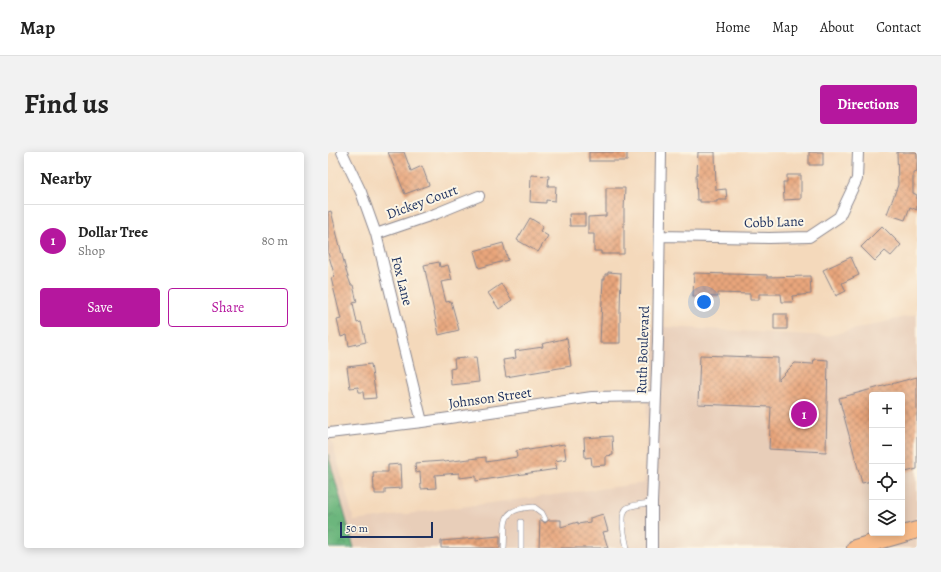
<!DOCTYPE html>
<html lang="en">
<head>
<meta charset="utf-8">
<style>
	:root { --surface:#fff; --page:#f2f2f2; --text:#222; --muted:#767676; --line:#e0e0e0; --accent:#b5179e }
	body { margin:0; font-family:Alegreya,serif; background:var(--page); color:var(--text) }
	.controls { position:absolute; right:12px; bottom:12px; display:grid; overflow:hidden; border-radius:4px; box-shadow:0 2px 10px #0003 }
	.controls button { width:36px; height:36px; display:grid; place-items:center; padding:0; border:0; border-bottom:1px solid var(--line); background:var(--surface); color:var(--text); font:20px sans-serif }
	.scale { position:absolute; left:12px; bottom:10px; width:93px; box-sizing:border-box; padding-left:4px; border:2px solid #1b2f5e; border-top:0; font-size:11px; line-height:14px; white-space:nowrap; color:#1b2f5e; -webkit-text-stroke:3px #fcf5e5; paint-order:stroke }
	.you { position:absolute; left:376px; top:150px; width:14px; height:14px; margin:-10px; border:3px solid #fff; border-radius:50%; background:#1a73e8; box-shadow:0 0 0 6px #1a73e833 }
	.badge { display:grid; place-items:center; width:26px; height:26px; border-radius:50%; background:var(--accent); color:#fff; font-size:13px; font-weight:700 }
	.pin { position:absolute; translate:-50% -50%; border:2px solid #fff; box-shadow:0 1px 4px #0006 }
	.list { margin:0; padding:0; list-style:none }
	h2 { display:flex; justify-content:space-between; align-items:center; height:52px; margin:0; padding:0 16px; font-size:17px }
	h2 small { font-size:13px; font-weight:400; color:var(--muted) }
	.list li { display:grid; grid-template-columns:26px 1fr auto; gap:12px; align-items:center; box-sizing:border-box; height:72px; padding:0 16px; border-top:1px solid var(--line) }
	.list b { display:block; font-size:15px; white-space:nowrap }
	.list p { margin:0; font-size:13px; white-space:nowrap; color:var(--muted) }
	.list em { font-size:13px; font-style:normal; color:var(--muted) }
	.actions { display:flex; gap:8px; padding:12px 16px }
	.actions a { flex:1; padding:9px 0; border:1px solid var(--accent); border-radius:4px; text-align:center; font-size:14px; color:var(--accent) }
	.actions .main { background:var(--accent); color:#fff }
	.icon { flex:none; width:22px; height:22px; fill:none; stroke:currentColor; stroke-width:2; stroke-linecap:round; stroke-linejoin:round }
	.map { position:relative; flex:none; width:589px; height:396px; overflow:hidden; border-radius:4px }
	header { display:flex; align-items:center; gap:24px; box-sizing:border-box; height:56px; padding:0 20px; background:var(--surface); border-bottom:1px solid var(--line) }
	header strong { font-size:19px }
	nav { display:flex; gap:22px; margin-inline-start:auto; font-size:14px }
	.intro { display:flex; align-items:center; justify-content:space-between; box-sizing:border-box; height:96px; padding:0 24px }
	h1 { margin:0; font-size:28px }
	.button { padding:10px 18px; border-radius:4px; background:var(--accent); color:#fff; font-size:14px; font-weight:700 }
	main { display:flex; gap:24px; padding:0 24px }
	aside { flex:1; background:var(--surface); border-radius:4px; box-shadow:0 2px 10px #0003 }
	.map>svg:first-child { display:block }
</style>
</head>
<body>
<header>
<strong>Map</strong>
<nav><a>Home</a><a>Map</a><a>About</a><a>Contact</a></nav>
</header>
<div class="intro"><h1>Find us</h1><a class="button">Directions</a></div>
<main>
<aside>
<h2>Nearby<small></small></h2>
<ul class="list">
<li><span class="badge">1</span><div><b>Dollar Tree</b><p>Shop</p></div><em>80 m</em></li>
</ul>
<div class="actions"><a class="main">Save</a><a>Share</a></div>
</aside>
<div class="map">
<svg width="589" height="396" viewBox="0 0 589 396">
	<defs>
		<pattern id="forest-crowns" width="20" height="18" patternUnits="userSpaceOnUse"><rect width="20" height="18" fill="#6cb67d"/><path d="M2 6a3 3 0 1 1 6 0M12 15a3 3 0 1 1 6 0" fill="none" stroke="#58946a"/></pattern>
		<pattern id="building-cross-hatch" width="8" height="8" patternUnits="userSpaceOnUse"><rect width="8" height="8" fill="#e9a67b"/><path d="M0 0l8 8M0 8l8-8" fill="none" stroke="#bc8868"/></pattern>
	</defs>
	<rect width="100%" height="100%" fill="#fcf5e5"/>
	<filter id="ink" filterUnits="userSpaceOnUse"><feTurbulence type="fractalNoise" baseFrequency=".025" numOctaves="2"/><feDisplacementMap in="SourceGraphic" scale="8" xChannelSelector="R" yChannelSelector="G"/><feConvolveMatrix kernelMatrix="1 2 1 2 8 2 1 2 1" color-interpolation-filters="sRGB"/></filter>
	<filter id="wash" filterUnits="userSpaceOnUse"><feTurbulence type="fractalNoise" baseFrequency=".012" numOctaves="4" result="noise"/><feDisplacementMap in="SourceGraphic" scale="16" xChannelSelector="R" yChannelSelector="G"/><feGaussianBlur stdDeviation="0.9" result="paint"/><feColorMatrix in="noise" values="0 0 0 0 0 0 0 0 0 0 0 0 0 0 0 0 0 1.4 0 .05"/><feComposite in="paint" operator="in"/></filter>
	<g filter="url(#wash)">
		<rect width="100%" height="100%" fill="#f4d9bb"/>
		<path fill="#e8ceb9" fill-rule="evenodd" d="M589,162V396H0V274L26,369L316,331L322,174L499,184ZM544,243H574V381H544Z"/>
		<path fill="url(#forest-crowns)" stroke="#44726e" d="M0,302L26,396H0Z"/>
		<g id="blocks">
			<path fill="url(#building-cross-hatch)" d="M60,0H76L83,19L94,14L101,33L77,42Z
				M261,0H299V9H261Z
				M370,0H387L388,38L398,37L399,48H389V50H372V48H369L368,23H369Z
				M481,0H495V13H481Z
				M569,0H589V20L585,21V41L589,43V58L582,55L577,68L559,62L570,33Z
				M203,23L221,24L220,34H228L227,49L218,48V51L202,50Z
				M459,23H473V47L456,48L455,30H459Z
				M278,36H297L296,58V102H273V99H266V82H260V65L278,64Z
				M3,59L19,122L23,133H25L29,150L25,151L29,171L33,170L38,190L21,194L19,183L13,185L9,168L13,167L3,126L7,125L0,101V60Z
				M241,62H257V74H242Z
				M202,66L215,74L212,79L220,84L210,100L189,88Z
				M554,74L573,93L563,104L557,99L547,109L533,95Z
				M175,91L180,108L151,116L146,99Z
				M523,105L531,123L514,131L518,139L508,144L495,118Z
				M111,110L112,115L120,113L124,128L113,130L118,150L123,149L131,178L111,183L96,113Z
				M280,120L293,121L292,160V191H272L275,127H277V122H280Z
				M366,121L439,123V125L482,124L483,142L464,144L465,150H454L453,142H431V148H422V142L390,141V145L365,144Z
				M173,132L184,148L171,157L160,141Z
				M446,162H459V177H446Z
				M239,186L243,214L178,225L175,208L188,206L187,199L215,195L214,192Z
				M372,203L450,206V228L467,211L485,212L486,207L500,208L498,300L441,297L443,255L370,252Z
				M148,205L151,230L123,233L122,217L127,216L126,207Z
				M43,212L48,246L36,247L35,240H31L30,235L22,236L19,215Z
				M589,225V317L574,321V243H544V329L534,331L511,246Z
				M284,284L285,303L278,304V313L264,314L263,305L257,306L256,286Z
				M236,292L238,307L227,309L229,317L148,329V324L131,326V321L107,323L108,336L93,337L92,320L88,321L87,311L115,309L116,310L158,305V310L189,305L188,299L200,297L201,298Z
				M73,312L74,336L57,337V342H47V338H46L45,320H60V313Z
				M275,362L280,379L275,380L280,396H211L212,367L217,371L221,368H233V375L250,370V372L262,370V366Z
				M172,384V396H113V389Z"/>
		</g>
	</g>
	<g filter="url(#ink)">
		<use href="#blocks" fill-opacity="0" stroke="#88848c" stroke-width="1"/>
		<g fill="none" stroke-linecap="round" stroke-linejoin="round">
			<g stroke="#88848c" stroke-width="6">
				<path id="lane" d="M176,396C178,369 171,357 206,355L214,361L217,367
					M193,396V370
					M299,396C297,387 291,362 299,356C306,352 316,352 324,351"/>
			</g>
			<g stroke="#88848c" stroke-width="12">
				<path id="street" d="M14,0L33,40L48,82L94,270
					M48,82L107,62L151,44
					M332,84L441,86L481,85L511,65L529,27L530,0
					M1,281L94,270L264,245L328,244
					M324,396V351L330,189L333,0"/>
			</g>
			<g stroke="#88848c" stroke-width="18">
				<path id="primary" d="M527,396L589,378"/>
			</g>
			<use href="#lane" stroke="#fff" stroke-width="5"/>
			<use href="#street" stroke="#fff" stroke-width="10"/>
			<use href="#primary" stroke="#f9bc8a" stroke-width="16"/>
		</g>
	</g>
	<g text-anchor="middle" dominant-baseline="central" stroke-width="4" stroke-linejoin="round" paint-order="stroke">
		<g font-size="14" fill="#1b2f5e" stroke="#fcf5e5">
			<text transform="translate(94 50) rotate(-20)">Dickey Court</text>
			<text transform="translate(446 70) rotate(-2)">Cobb Lane</text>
			<text transform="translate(74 129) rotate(76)">Fox Lane</text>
			<text transform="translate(315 198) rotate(-88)">Ruth Boulevard</text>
			<text transform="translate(162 246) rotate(-8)">Johnson Street</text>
		</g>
	</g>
</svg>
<div class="controls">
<button>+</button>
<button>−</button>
<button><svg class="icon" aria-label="locate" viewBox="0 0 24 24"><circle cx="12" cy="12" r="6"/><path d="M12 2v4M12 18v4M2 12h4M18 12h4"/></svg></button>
<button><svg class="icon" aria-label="layers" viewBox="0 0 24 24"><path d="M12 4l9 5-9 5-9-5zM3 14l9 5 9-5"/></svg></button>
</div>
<div class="scale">50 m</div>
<div class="you"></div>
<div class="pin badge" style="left:476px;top:262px">1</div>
</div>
</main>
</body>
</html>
